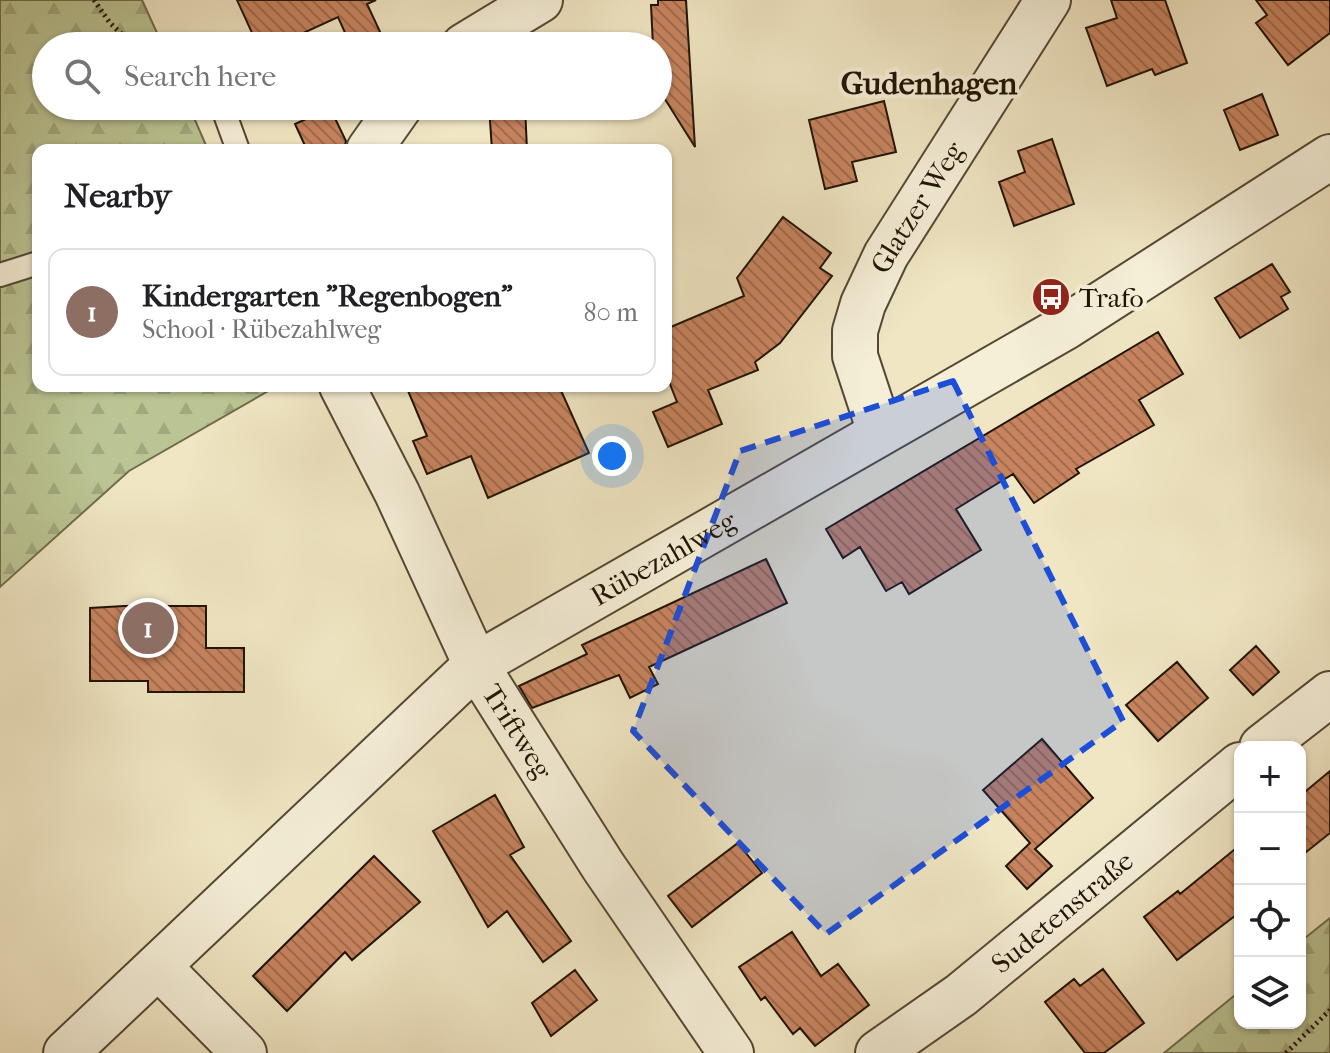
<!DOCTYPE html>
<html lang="en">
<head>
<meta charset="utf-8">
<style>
	:root { --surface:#fff; --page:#f6f6f6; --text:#202124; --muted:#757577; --line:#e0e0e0; --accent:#db2777 }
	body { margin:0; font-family:"IM FELL French Canon",serif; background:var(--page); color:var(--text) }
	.controls { position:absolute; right:24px; bottom:24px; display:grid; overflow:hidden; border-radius:16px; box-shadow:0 2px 6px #0004 }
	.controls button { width:72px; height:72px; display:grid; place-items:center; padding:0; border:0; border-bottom:2px solid var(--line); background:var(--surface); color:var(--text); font:40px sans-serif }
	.you { position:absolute; left:612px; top:456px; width:28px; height:28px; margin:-20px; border:6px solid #fff; border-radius:50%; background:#1a73e8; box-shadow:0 0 0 12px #1a73e833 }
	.badge { display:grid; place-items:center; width:52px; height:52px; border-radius:50%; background:var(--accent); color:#fff; font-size:26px; font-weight:700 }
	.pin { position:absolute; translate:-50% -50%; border:4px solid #fff; box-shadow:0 2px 8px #0006 }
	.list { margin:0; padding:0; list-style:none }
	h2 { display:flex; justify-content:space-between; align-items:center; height:104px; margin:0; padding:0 32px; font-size:34px }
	h2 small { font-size:26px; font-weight:400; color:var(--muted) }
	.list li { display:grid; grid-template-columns:52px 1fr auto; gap:24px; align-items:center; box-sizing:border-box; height:128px; margin:0 16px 16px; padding:0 16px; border:2px solid var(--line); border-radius:16px }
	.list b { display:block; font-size:30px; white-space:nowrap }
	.list p { margin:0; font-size:26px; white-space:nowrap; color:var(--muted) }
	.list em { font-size:26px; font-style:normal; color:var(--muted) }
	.icon { flex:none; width:44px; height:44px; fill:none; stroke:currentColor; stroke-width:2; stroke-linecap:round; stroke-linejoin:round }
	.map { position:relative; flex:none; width:1330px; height:1053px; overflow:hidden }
	.search { position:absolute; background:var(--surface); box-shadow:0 2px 6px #0004; left:32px; top:32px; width:640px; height:88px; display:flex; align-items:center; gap:20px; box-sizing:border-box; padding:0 28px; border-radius:44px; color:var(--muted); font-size:30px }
	.panel { position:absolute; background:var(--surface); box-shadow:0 2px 6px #0004; left:32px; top:144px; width:640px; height:248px; border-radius:16px }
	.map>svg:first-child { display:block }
</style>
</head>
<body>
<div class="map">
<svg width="1330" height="1053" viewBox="0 0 1330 1053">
	<defs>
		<pattern id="forest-firs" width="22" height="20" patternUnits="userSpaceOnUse" patternTransform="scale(2)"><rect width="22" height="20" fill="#bbc493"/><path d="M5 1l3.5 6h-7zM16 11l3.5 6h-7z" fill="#a0a87d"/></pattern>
		<pattern id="building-back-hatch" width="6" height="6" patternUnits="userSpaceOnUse" patternTransform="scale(2)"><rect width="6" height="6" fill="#c7845f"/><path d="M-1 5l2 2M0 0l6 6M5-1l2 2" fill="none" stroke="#a16b4c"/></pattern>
	</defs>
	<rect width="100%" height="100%" fill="#f0e6c3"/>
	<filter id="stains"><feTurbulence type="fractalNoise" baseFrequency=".0025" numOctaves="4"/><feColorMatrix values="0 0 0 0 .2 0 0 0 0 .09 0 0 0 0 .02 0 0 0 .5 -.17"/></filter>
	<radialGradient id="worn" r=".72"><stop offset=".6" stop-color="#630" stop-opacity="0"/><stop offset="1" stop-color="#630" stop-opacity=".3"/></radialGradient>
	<path fill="url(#forest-firs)" stroke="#6e6c4c" stroke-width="2" d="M0,0H142L163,46H46V106H189L208,150H38V386H277L129,471L0,587Z
		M1330,918V1053H1164L1240,991V1023H1300V942Z"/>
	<path fill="url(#building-back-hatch)" stroke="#201304" stroke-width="2" d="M237,0H376L367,4L382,36L361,46H351L338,17L275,46H258Z
		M658,0H686L695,147L658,88V46H653L651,5H658Z
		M1111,0H1165L1187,63L1155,75L1152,69L1107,86L1086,28L1117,18Z
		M1256,0H1330V33L1288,65L1256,23L1267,15Z
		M1262,94L1278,135L1240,150L1224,110Z
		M884,101L896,152L852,162L857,181L825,189L809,120Z
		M489,106H525L527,150H492Z
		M330,108L346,141L344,150H307L295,124Z
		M1052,139L1074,204L1014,226L999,182L1025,172L1018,151Z
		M783,217L831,253L820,268L832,276L780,343L755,362L758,370L708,390L722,424L668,447L653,412L677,402L666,374V329L744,296L737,278Z
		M1272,264L1290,292L1281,297L1288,309L1240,338L1215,298Z
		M1158,332L1183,374L1139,400L1154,425L1076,469L1079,473L1034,503L1013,474L956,509L981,550L909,594L902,582L886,591L860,547L843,558L826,529Z
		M406,386H559L589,453L488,498L471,456L427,474L413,441L427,436Z
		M766,559L787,603L649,667L658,684L630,698L619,675L532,708L519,686L587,654L582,645Z
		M124,606H206V648H244V692H148V681H90V608Z
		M1256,646L1279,672L1253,695L1230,670Z
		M1177,662L1208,698L1158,741L1126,705Z
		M1042,739L1093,798L1035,849L1052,866L1027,889L1006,866L1030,843L983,790Z
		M1330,771V833L1300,857V796Z
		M495,795L524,847L510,855L571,941L543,962L507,911L488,927L433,831Z
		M738,843L762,873L692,927L668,896Z
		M1240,845V912L1177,960L1144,917L1178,891L1180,894Z
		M374,856L420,902L352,960L345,952L287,1011L253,976Z
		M792,932L821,976L838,964L869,1005L815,1046L800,1028L793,1034L765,997L761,1000L739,967Z
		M1103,969L1144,1023L1104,1053H1085L1045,1002L1074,979L1080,986Z
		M575,970L597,1000L551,1036L532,1003Z"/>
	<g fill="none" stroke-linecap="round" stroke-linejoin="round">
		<g stroke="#544834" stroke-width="26">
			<path id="service" d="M222,106L238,150
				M0,275L38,263"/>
		</g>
		<g stroke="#544834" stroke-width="48">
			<g id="minor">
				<path d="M464,46L540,0"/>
				<path d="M369,150L400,106"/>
				<path id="s1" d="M342,386L397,493L476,665L603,866L731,1053"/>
				<path id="s2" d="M880,432L855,356V331L863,304L886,255L1048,0"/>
				<path d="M1262,747L1330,694"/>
				<path d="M159,967L244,1053"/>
				<path id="s3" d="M66,1053L476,665L1064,328L1330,157"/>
				<path id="s4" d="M878,1053L961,995L1240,765"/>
			</g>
		</g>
		<path stroke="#201304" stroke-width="5" stroke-dasharray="2 4" stroke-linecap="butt" d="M94,0L110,23L134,46
			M1286,1053L1330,1010"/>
		<use href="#service" stroke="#f5efd8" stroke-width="22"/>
		<use href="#minor" stroke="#f5efd8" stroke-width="44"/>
	</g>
	<path fill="#1d4ed8" fill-opacity="0.2" stroke="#1d4ed8" stroke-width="6" stroke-dasharray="16 10" stroke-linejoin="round" d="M953,381L1123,721L826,934L633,731L740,451Z"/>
	<defs>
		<g id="bus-disc" transform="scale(2)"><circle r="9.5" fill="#8f2418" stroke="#f5efd8"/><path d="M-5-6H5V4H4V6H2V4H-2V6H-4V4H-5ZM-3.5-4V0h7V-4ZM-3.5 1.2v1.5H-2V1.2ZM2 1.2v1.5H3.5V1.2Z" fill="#fff"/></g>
	</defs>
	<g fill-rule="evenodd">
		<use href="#bus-disc" x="1051" y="297"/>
	</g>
	<g text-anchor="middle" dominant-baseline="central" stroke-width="8" stroke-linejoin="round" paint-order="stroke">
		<g font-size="28" fill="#201304" stroke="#f5efd8">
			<text stroke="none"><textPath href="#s2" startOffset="244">Glatzer Weg</textPath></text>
			<text stroke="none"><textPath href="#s3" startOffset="780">Rübezahlweg</textPath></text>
			<text stroke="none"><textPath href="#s1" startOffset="388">Triftweg</textPath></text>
			<text stroke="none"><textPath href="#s4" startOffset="232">Sudetenstraße</textPath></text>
		</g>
		<g font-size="28" fill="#201304" stroke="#f5efd8" text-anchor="start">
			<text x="1079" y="297">Trafo</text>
		</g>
		<g font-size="32" font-weight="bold" fill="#201304" stroke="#f5efd8">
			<text x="929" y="83">Gudenhagen</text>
		</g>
	</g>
	<rect width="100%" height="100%" filter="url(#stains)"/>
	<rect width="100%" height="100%" fill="url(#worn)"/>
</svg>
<div class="controls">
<button>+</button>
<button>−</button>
<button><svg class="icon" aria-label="locate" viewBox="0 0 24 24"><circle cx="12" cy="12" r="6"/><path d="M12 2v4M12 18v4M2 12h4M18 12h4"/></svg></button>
<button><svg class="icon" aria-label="layers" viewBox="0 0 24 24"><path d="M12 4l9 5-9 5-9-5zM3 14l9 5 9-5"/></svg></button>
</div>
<div class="you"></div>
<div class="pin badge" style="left:148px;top:628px;background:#8d6e63">1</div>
<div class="search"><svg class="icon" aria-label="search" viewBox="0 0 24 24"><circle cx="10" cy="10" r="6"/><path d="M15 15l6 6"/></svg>Search here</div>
<section class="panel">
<h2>Nearby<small></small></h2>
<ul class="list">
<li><span class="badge" style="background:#8d6e63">1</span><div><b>Kindergarten &quot;Regenbogen&quot;</b><p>School · Rübezahlweg</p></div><em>80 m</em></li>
</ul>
</section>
</div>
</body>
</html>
